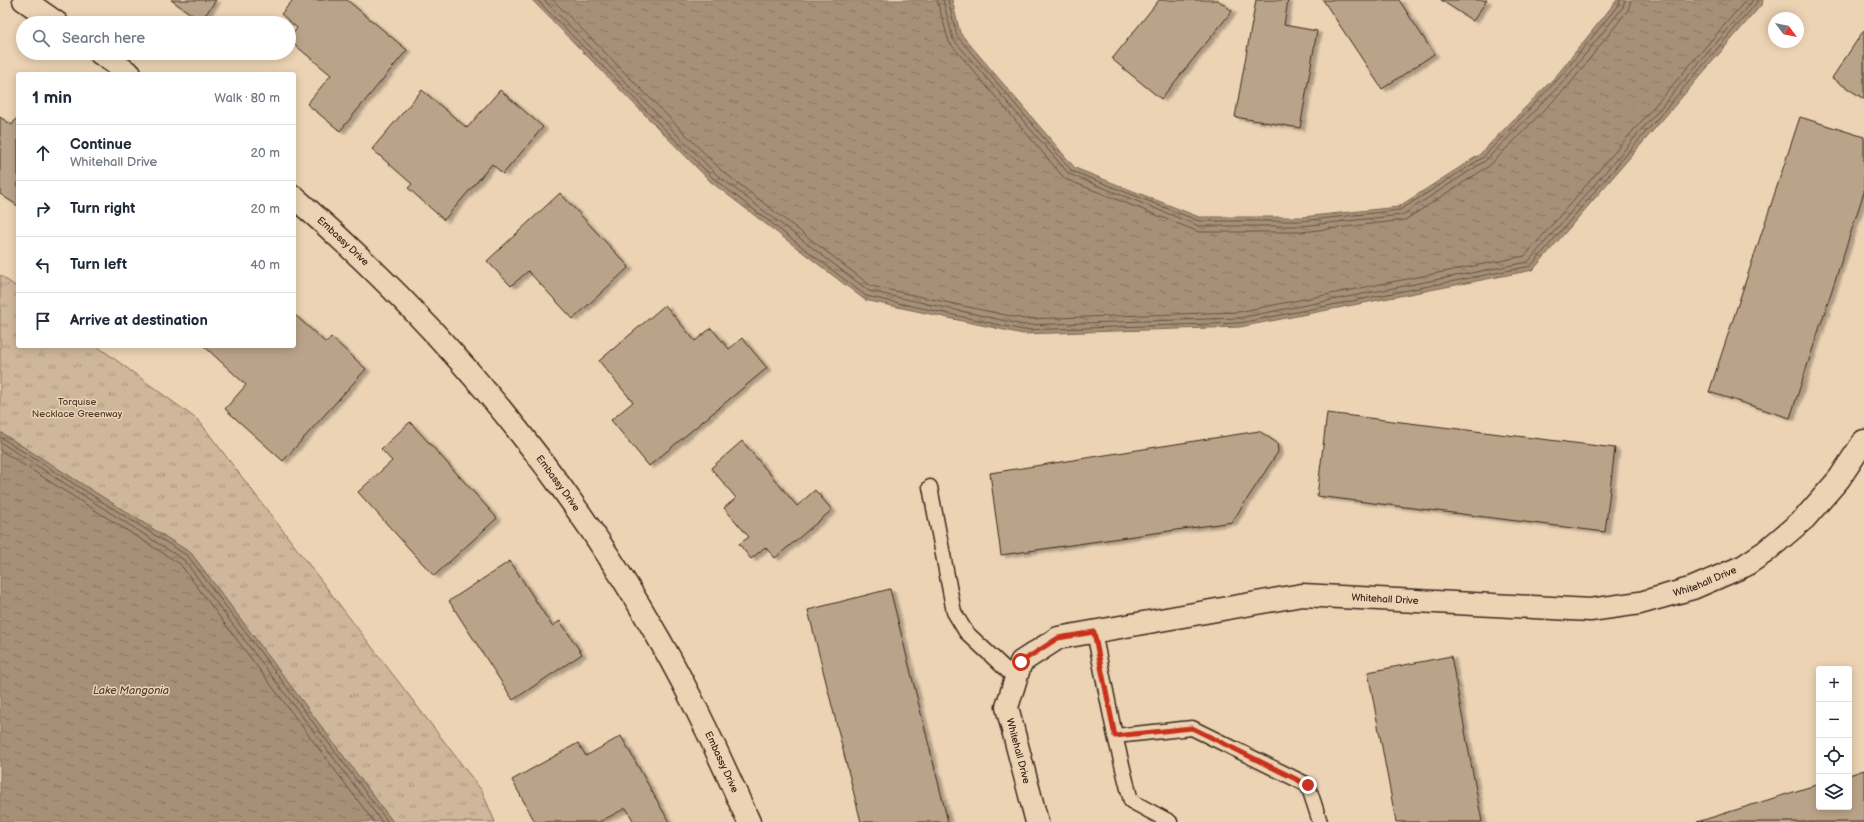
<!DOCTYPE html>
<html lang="en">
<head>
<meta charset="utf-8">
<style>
	:root { --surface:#fff; --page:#f2f2f3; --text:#1f2937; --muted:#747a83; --line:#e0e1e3 }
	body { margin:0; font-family:"Balsamiq Sans",sans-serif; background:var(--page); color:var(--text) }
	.controls { position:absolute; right:12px; bottom:12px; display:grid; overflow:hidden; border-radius:4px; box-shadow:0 2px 10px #0003 }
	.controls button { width:36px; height:36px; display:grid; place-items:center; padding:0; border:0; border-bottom:1px solid var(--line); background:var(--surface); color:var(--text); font:20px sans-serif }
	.compass { position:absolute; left:1768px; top:12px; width:36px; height:36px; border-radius:50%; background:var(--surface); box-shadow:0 2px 10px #0003; rotate:122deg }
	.stop { position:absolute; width:12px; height:12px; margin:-9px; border:3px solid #c8321e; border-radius:50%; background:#fff }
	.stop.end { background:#c8321e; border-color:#fff; box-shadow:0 1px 4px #0008 }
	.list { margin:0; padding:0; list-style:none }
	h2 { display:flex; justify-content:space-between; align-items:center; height:52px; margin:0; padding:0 16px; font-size:17px }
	h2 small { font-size:13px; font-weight:400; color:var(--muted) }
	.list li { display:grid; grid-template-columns:26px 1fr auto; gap:12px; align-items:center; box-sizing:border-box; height:56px; padding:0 16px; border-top:1px solid var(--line) }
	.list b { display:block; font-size:15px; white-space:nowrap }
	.list p { margin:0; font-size:13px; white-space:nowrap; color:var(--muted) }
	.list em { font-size:13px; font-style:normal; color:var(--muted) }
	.icon { flex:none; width:22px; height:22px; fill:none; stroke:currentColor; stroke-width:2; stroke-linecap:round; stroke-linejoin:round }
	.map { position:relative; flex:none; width:1864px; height:822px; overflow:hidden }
	.search { position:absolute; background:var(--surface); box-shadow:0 2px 10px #0003; left:16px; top:16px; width:280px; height:44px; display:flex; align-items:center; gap:10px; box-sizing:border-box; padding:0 14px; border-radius:22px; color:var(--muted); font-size:15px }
	.panel { position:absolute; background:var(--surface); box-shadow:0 2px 10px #0003; left:16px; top:72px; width:280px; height:276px; border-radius:4px }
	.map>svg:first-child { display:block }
</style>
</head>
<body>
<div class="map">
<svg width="1864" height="822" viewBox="0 0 1864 822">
	<defs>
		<pattern id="grass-tufts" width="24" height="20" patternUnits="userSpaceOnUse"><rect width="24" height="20" fill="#cfb79b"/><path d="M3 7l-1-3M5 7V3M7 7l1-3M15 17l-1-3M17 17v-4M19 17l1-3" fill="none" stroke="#a9957e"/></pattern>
		<pattern id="water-ripples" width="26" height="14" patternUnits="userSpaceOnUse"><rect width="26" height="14" fill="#a69078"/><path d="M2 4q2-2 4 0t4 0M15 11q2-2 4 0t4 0" fill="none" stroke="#887662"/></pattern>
		<filter id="shadow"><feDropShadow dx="4.5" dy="2.5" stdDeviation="1" flood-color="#0004"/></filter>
	</defs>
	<rect width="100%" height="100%" fill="#ebd3b3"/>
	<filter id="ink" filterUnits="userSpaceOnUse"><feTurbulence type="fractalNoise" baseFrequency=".025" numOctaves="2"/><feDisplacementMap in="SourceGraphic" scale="8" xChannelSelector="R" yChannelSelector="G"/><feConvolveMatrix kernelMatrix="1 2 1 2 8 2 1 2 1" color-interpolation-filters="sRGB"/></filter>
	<g filter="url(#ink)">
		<path fill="url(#grass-tufts)" stroke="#85705c" d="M0,275L18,288V346H97L199,421L482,791L495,822H393L191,553L0,432Z"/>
		<path fill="url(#water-ripples)" stroke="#7b6754" d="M532,0H952L960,33L1075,168L1199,217H1302L1398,207L1479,155L1557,75L1617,0H1763L1762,4L1533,270L1240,327L1023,334L865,300L711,182Z
			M0,432L191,553L393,822H0Z"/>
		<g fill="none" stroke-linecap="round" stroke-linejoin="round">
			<path stroke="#665342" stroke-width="1" d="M537,0L714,179L866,296L1023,330L1240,323L1531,266L1759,0
				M544,0L717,175L869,291L1024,325L1239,318L1528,262L1753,0
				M553,0L721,170L871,286L1024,319L1238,312L1525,256L1746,0
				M937,0L949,42L1065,179L1199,232H1302L1405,220L1489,166L1569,85L1628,10L1631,0
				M943,0L953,39L1069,174L1199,226H1302L1402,215L1485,161L1564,81L1623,7L1625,0
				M948,0L957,36L1072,171L1199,221H1302L1400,210L1482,158L1560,77L1619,4L1620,0
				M0,437L188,556L388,822
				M0,442L184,560L382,822
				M0,450L180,564L374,822"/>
		</g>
		<path fill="#baa489" stroke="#3b2a1e" filter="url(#shadow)" d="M171,0H216L201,21Z
			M293,0H347L407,50L340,131L307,104L331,75L289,40L297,28L281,14Z
			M1159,0H1218L1232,11L1161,99L1112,59Z
			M1256,0H1288L1284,25L1317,31L1300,128L1235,117Z
			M1323,0H1399L1434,54L1382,89Z
			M1441,0H1487L1473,21Z
			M1864,30V99L1832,78Z
			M422,90L467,128L500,90L543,127L503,174L492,164L444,220L408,188L412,184L372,149Z
			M18,116V206L0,194V117L12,125Z
			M1800,117L1864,137V192L1790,418L1709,392Z
			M560,193L629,267L573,319L528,271L511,286L487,261Z
			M665,305L695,341L711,328L729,349L742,338L767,368L649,466L611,420L633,402L599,361Z
			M294,314L326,343L331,337L366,369L283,461L225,409L246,385L204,346H294Z
			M1327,413L1615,448L1605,532L1317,496Z
			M410,422L497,518L434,576L358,492L392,461L381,449Z
			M1259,431L1277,443L1278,452L1232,522L1001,555L990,473Z
			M742,441L797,506L815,490L832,510L775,558L765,547L751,559L739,544L749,537L724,508L736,498L711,468Z
			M510,561L552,626L560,621L582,654L513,700L449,601Z
			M890,589L948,822H861L808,610Z
			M1451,656L1482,822H1396L1368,672Z
			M621,736L669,822H634L626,808L599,822H535L512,780L578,743L586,756Z
			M1864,770V822H1697L1819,784V807H1849V775Z"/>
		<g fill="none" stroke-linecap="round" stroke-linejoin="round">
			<g stroke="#3b2a1e" stroke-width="17">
				<path id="service" d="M930,487L954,612L966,632L1016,679
					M1094,632L1115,736
					M1170,822L1131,801L1115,736L1192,728L1308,785L1320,822"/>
			</g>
			<g stroke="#3b2a1e" stroke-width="25">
				<g id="minor">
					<path d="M24,0L57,23"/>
					<path d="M100,53L130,74"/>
					<path id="s1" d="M294,197C439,323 564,472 659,639C693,698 721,760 749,822"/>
					<path id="s2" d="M1037,822L1007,707L1021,662L1058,638L1302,595L1590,610L1640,603L1693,588L1744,566L1765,552L1805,518L1839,479L1864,441"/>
				</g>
			</g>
			<use href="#service" stroke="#ebd3b3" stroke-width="14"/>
			<use href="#minor" stroke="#ebd3b3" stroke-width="22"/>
		</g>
	</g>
	<g fill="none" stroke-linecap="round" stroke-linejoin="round" filter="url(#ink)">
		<path stroke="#c8321e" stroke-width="5" d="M1021,662L1058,638L1094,632L1115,736L1192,728L1308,785"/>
	</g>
	<g text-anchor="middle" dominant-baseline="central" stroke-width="3" stroke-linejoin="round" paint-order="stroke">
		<g font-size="10" fill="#3b2a1e" stroke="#ebd3b3">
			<text stroke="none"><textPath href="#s1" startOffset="66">Embassy Drive</textPath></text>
			<text stroke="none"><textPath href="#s1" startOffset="390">Embassy Drive</textPath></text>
			<text stroke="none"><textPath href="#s2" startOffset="865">Whitehall Drive</textPath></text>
			<text stroke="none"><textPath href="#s2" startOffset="541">Whitehall Drive</textPath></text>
			<text transform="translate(1018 751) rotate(75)">Whitehall Drive</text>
			<text stroke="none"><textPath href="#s1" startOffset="714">Embassy Drive</textPath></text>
		</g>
		<g font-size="10" fill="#513f31" stroke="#ebd3b3">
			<text x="77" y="402">Torquise<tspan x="77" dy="12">Necklace Greenway</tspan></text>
		</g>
		<g font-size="11" font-style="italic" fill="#503e30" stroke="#ebd3b3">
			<text x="131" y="690">Lake Mangonia</text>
		</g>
	</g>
</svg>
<div class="controls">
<button>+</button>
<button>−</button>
<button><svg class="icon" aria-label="locate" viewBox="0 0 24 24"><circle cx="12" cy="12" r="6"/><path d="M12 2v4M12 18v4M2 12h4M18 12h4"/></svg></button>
<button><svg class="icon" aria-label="layers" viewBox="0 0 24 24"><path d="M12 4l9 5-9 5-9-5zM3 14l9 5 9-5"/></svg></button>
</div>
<svg class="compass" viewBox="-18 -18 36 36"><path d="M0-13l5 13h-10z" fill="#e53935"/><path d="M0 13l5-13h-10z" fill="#747a83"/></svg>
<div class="stop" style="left:1021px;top:662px"></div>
<div class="stop end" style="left:1308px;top:785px"></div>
<div class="search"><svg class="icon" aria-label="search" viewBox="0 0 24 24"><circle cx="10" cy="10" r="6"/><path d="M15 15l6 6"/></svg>Search here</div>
<section class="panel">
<h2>1 min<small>Walk · 80 m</small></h2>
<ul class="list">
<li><svg class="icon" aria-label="ahead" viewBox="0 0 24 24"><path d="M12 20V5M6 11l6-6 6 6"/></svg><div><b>Continue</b><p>Whitehall Drive</p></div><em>20 m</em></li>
<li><svg class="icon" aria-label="right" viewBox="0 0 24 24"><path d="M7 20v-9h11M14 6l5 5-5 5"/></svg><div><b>Turn right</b></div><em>20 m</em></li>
<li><svg class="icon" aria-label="left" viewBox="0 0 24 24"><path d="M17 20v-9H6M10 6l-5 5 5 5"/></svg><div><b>Turn left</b></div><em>40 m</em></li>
<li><svg class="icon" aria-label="arrive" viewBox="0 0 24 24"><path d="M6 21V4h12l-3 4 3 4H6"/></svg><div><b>Arrive at destination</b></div></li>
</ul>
</section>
</div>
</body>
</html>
